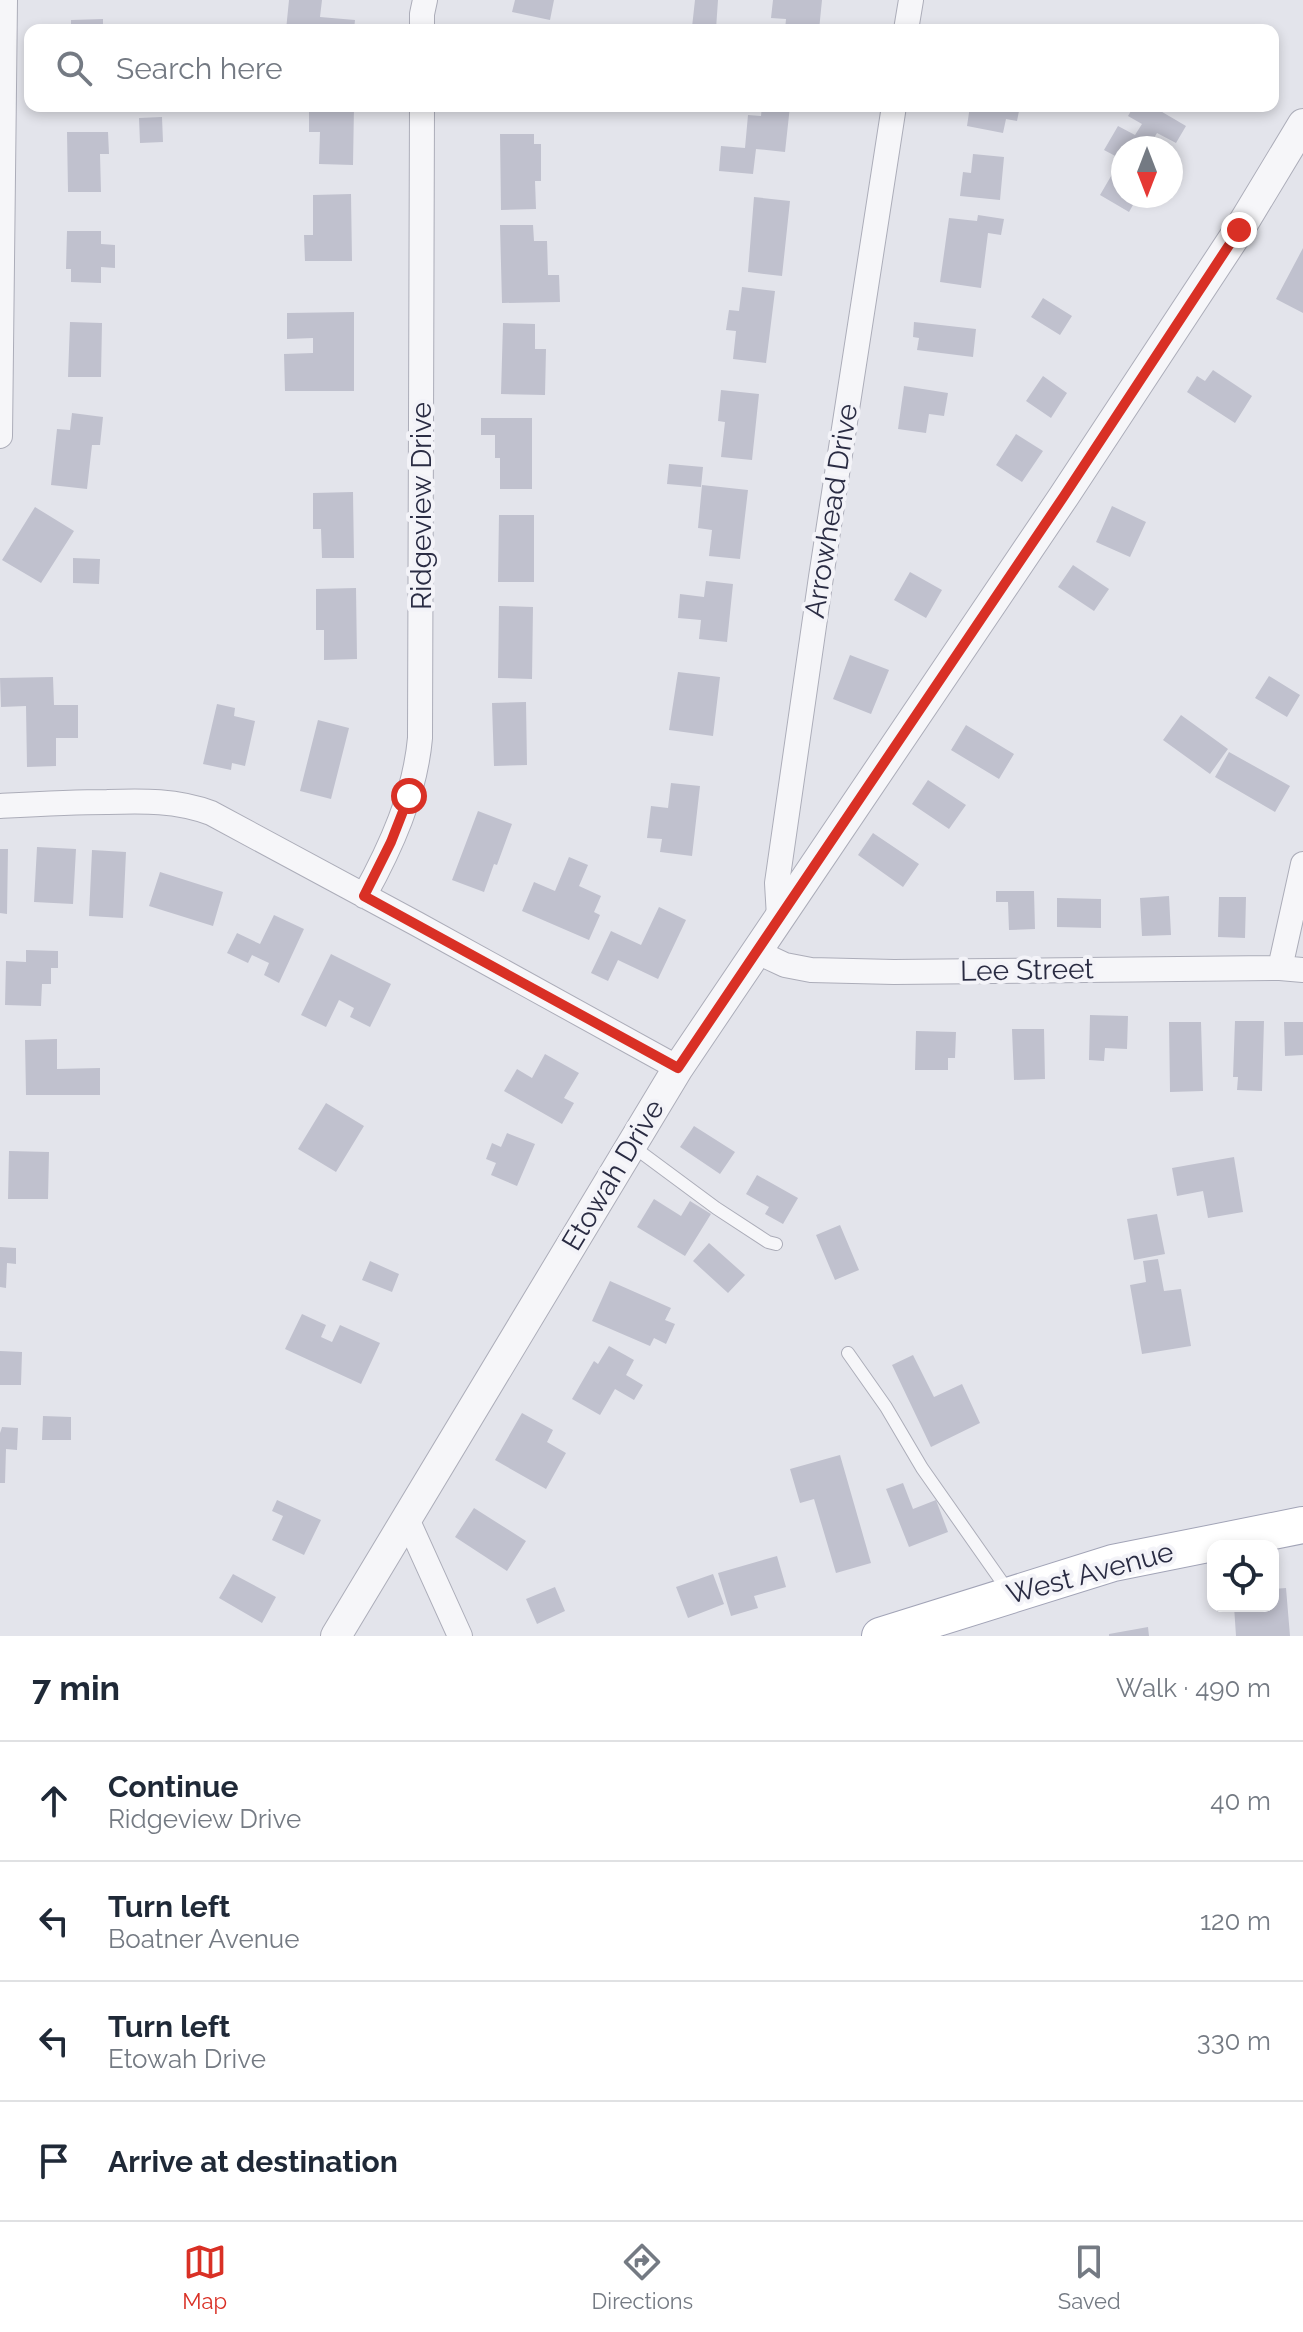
<!DOCTYPE html>
<html lang="en">
<head>
<meta charset="utf-8">
<style>
	:root { --surface:#fff; --page:#f2f2f3; --text:#1f2937; --muted:#747a83; --line:#e0e1e3; --accent:#d93025 }
	body { margin:0; font-family:Raleway,sans-serif; background:var(--page); color:var(--text) }
	.controls { position:absolute; right:24px; bottom:24px; display:grid; overflow:hidden; border-radius:16px; box-shadow:0 4px 12px #0003 }
	.controls button { width:72px; height:72px; display:grid; place-items:center; padding:0; border:0; border-bottom:2px solid var(--line); background:var(--surface); color:var(--text); font:40px sans-serif }
	.compass { position:absolute; left:1111px; top:136px; width:72px; height:72px; border-radius:50%; background:var(--surface); box-shadow:0 4px 12px #0003; rotate:180deg }
	.stop { position:absolute; width:24px; height:24px; margin:-18px; border:6px solid #d93025; border-radius:50%; background:#fff }
	.stop.end { background:#d93025; border-color:#fff; box-shadow:0 2px 8px #0008 }
	.list { margin:0; padding:0; list-style:none }
	h2 { display:flex; justify-content:space-between; align-items:center; height:104px; margin:0; padding:0 32px; font-size:34px }
	h2 small { font-size:26px; font-weight:400; color:var(--muted) }
	.list li { display:grid; grid-template-columns:52px 1fr auto; gap:24px; align-items:center; box-sizing:border-box; height:120px; padding:0 32px; border-top:2px solid var(--line) }
	.list b { display:block; font-size:30px; white-space:nowrap }
	.list p { margin:0; font-size:26px; white-space:nowrap; color:var(--muted) }
	.list em { font-size:26px; font-style:normal; color:var(--muted) }
	.icon { flex:none; width:44px; height:44px; fill:none; stroke:currentColor; stroke-width:2; stroke-linecap:round; stroke-linejoin:round }
	.map { position:relative; flex:none; width:1303px; height:1636px; overflow:hidden }
	.search { position:absolute; background:var(--surface); box-shadow:0 4px 12px #0003; left:24px; right:24px; top:24px; height:88px; display:flex; align-items:center; gap:20px; box-sizing:border-box; padding:0 28px; border-radius:16px; color:var(--muted); font-size:30px }
	.sheet { height:584px; background:var(--surface) }
	nav { display:flex; justify-content:space-around; align-items:center; box-sizing:border-box; height:112px; border-top:2px solid var(--line); background:var(--surface); font-size:22px; color:var(--muted) }
	nav a { display:grid; justify-items:center; gap:4px }
	nav .on { color:var(--accent) }
	.map>svg:first-child { display:block }
</style>
</head>
<body>
<div class="map">
<svg width="1303" height="1636" viewBox="0 0 1303 1636">
	<rect width="100%" height="100%" fill="#e3e4eb"/>
	<path fill="#c0c1ce" d="M289,0H322L320,17L355,20L354,30H286Z
		M515,0H554L550,20L512,12Z
		M695,0H718L716,29L692,27Z
		M773,0H822L819,30H785L786,19L771,18Z
		M103,19V30H71V20Z
		M302,106H354L353,165L319,164L320,132H309V109H302Z
		M762,106H790L785,152L756,149L753,174L719,171L721,146L745,148L748,115L761,116Z
		M970,106H1020L1017,121L1006,119L1003,133L967,126Z
		M1134,106H1152L1186,126L1176,143L1157,133L1148,148H1123V196H1138L1129,212L1100,195L1121,159L1104,150L1118,126L1135,135L1142,124L1128,116Z
		M162,117L163,142L140,143L139,118Z
		M67,132H108L109,154H100L101,192H68Z
		M500,134H534V144H541V181H535L536,209L501,210Z
		M973,154L1004,157L1000,200L960,196L963,172L971,173Z
		M351,194L352,261H305L304,235H313V195Z
		M754,197L790,201L782,276L748,272Z
		M978,215L1004,219L1001,235L988,233L981,288L940,282L949,218L977,221Z
		M500,225H533L534,241H547L548,275H559L560,302L502,303Z
		M67,231H101V244L115,245V268L101,267V283L71,282V269H66Z
		M1303,248V313L1276,299Z
		M742,287L775,291L766,363L733,359L736,331L726,330L729,310L739,311Z
		M1043,298L1072,316L1060,335L1031,317Z
		M354,312V391H285L284,354L313,353V338L287,339V313Z
		M70,322L102,323L101,377H68Z
		M914,322L976,329L973,357L917,350L919,338L913,337Z
		M503,323L535,324V349H546L545,395L501,394Z
		M1213,370L1252,396L1235,423L1187,392L1197,376L1205,381Z
		M1043,376L1067,393L1051,418L1026,401Z
		M904,386L948,393L944,416L929,414L926,433L898,429Z
		M721,390L759,394L752,460L721,457L725,422L718,421Z
		M72,413L103,417L100,445H92L87,489L51,485L57,429L70,430Z
		M481,418H532V489H500V458H495V435H481Z
		M1016,434L1043,451L1022,482L996,465Z
		M669,464L703,467L701,487L667,484Z
		M702,485L748,490L740,559L709,556L712,530L698,528Z
		M353,492L354,558H322L321,529H313V493Z
		M1112,506L1146,522L1130,557L1096,542Z
		M35,507L74,531L41,583L2,560Z
		M499,515H534V582H498Z
		M73,558L100,559L99,584L73,583Z
		M1073,565L1109,589L1094,611L1058,587Z
		M910,572L942,590L926,618L894,600Z
		M706,581L733,584L727,642L699,639L701,620L678,618L680,594L704,597Z
		M356,588L357,659L324,660V630H316V589Z
		M499,606L533,607L532,679L498,678Z
		M850,655L889,670L871,714L833,699Z
		M678,672L720,677L713,736L669,730Z
		M1269,676L1300,695L1287,717L1255,698Z
		M53,677L54,705H78V738H56V766L27,767L26,706L1,707L0,678Z
		M526,702L527,765L494,766L492,703Z
		M217,704L235,708L234,716L255,721L245,766L232,763L231,770L203,764Z
		M1181,715L1228,749L1210,774L1163,740Z
		M318,720L349,728L331,799L300,791Z
		M966,725L1014,754L999,779L951,750Z
		M1229,752L1290,786L1275,812L1215,777Z
		M928,780L966,805L949,829L912,804Z
		M671,783L700,786L692,856L660,852L662,839L647,838L651,806L668,808Z
		M478,811L512,824L497,865L494,864L484,892L452,880Z
		M873,833L919,864L903,887L858,855Z
		M37,847L76,849L73,904L34,902Z
		M0,849H8L7,914L0,913Z
		M92,850L126,852L123,918L89,916Z
		M569,857L588,865L579,886L601,896L594,912L600,915L589,940L522,911L534,882L555,891Z
		M160,872L223,892L213,926L149,906Z
		M996,891H1034L1035,929L1009,930L1008,902H996Z
		M1169,896L1171,935L1142,936L1140,898Z
		M1219,897H1246L1245,938L1218,937Z
		M1057,898L1101,899V928L1057,927Z
		M659,907L686,920L658,979L618,960L608,981L591,973L611,931L641,945Z
		M274,915L304,929L279,983L264,975L269,963L252,955L248,963L227,953L237,933L260,944Z
		M26,950L58,951V968H51V984H42L41,1006L5,1005L6,961L26,962Z
		M331,954L391,984L370,1027L350,1017L354,1008L339,1000L326,1027L301,1015Z
		M1090,1015L1128,1016L1127,1049L1105,1048L1104,1061L1089,1060Z
		M1235,1021H1264L1262,1091L1237,1090L1238,1077H1233Z
		M1169,1022H1201L1203,1091L1170,1092Z
		M1284,1022H1303V1055L1285,1056Z
		M1012,1029H1044L1045,1079L1014,1080Z
		M916,1031L956,1032L955,1058H948V1070H915Z
		M57,1039V1069L100,1068V1095H26L25,1040Z
		M545,1054L579,1073L564,1098L574,1103L562,1124L504,1091L517,1069L532,1078Z
		M326,1103L364,1126L336,1172L298,1149Z
		M694,1126L735,1152L720,1174L680,1147Z
		M507,1133L535,1144L517,1186L491,1175L496,1163L486,1159L492,1143L501,1147Z
		M9,1151L49,1152L48,1199H8Z
		M1234,1157L1243,1212L1208,1218L1203,1191L1177,1196L1172,1168Z
		M757,1175L798,1198L783,1224L765,1214L769,1207L746,1194Z
		M654,1199L681,1216L690,1201L711,1214L685,1256L637,1227Z
		M1157,1214L1165,1254L1134,1260L1127,1219Z
		M840,1225L859,1270L835,1280L816,1235Z
		M709,1243L745,1275L728,1293L693,1261Z
		M0,1247L16,1248V1264L7,1263L6,1288L0,1287Z
		M1158,1259L1164,1291L1181,1289L1191,1346L1142,1354L1130,1285L1146,1282L1143,1261Z
		M370,1261L399,1274L392,1292L362,1280Z
		M610,1281L671,1308L665,1320L675,1324L666,1344L654,1338L650,1346L592,1321Z
		M302,1314L326,1325L321,1337L332,1342L340,1325L380,1343L361,1384L285,1349Z
		M609,1346L634,1360L626,1375L643,1385L634,1400L615,1389L600,1415L572,1399L594,1361L598,1364Z
		M0,1351L22,1352L21,1385H0Z
		M913,1355L934,1397L962,1384L980,1423L931,1447L892,1365Z
		M522,1413L553,1430L547,1442L566,1453L546,1489L495,1460Z
		M43,1416L71,1417V1440H42Z
		M2,1427L18,1428L17,1450L6,1449L5,1483H0V1433Z
		M840,1455L871,1563L836,1573L814,1499L800,1503L790,1469Z
		M903,1483L913,1509L936,1500L948,1532L909,1547L886,1489Z
		M277,1500L321,1520L304,1555L272,1540L283,1516L272,1511Z
		M474,1508L526,1541L507,1571L455,1537Z
		M777,1556L786,1587L754,1596L758,1608L731,1616L718,1573Z
		M233,1574L276,1597L262,1623L219,1598Z
		M713,1574L724,1604L688,1618L676,1587Z
		M555,1587L565,1611L537,1624L526,1599Z
		M1286,1588L1290,1636H1236L1234,1606H1273V1589Z
		M1148,1627L1149,1636H1109V1634Z"/>
	<g fill="none" stroke-linecap="round" stroke-linejoin="round">
		<g stroke="#acadb9" stroke-width="14">
			<path id="service" d="M631,1145L716,1208L768,1242L776,1244
				M848,1353L886,1407L922,1468L1009,1592"/>
		</g>
		<g stroke="#acadb9" stroke-width="26">
			<path id="minor" d="M422,30V14L425,0
				M906,30L911,0
				M0,436L5,0
				M0,806C36,804 71,802 107,802C143,801 176,800 211,813L417,924L678,1068
				M364,896C391,847 415,794 420,738L422,106
				M779,917L777,883L821,577L894,106
				M755,951L785,965L811,970L894,972L1280,968L1303,970
				M1280,968L1303,864
				M407,1519L460,1636"/>
		</g>
		<g stroke="#acadb9" stroke-width="32">
			<path id="tertiary" d="M336,1636L678,1068L1064,496L1239,230L1303,124"/>
		</g>
		<g stroke="#a2a4b7" stroke-width="38">
			<path id="primary" d="M880,1636L1113,1563L1303,1525"/>
		</g>
		<use href="#service" stroke="#f6f6f9" stroke-width="12"/>
		<use href="#minor" stroke="#f6f6f9" stroke-width="24"/>
		<use href="#tertiary" stroke="#f6f6f9" stroke-width="30"/>
		<use href="#primary" stroke="#fff" stroke-width="36"/>
	</g>
	<g fill="none" stroke-linecap="round" stroke-linejoin="round">
		<path stroke="#d93025" stroke-width="10" d="M409,796L391,842L364,896L678,1068L1064,496L1239,230"/>
	</g>
	<g text-anchor="middle" dominant-baseline="central" stroke-width="8" stroke-linejoin="round" paint-order="stroke">
		<g font-size="28" fill="#2a2c43" stroke="#f3f3f8">
			<text transform="translate(421 506) rotate(-90)">Ridgeview Drive</text>
			<text transform="translate(831 511) rotate(-81)">Arrowhead Drive</text>
			<text transform="translate(1027 970) rotate(-1)">Lee Street</text>
			<text transform="translate(613 1175) rotate(-59)">Etowah Drive</text>
			<text transform="translate(1090 1573) rotate(-15)">West Avenue</text>
		</g>
	</g>
</svg>
<div class="controls">
<button><svg class="icon" aria-label="locate" viewBox="0 0 24 24"><circle cx="12" cy="12" r="6"/><path d="M12 2v4M12 18v4M2 12h4M18 12h4"/></svg></button>
</div>
<svg class="compass" viewBox="-18 -18 36 36"><path d="M0-13l5 13h-10z" fill="#e53935"/><path d="M0 13l5-13h-10z" fill="#747a83"/></svg>
<div class="stop" style="left:409px;top:796px"></div>
<div class="stop end" style="left:1239px;top:230px"></div>
<div class="search"><svg class="icon" aria-label="search" viewBox="0 0 24 24"><circle cx="10" cy="10" r="6"/><path d="M15 15l6 6"/></svg>Search here</div>
</div>
<section class="sheet">
<h2>7 min<small>Walk · 490 m</small></h2>
<ul class="list">
<li><svg class="icon" aria-label="ahead" viewBox="0 0 24 24"><path d="M12 20V5M6 11l6-6 6 6"/></svg><div><b>Continue</b><p>Ridgeview Drive</p></div><em>40 m</em></li>
<li><svg class="icon" aria-label="left" viewBox="0 0 24 24"><path d="M17 20v-9H6M10 6l-5 5 5 5"/></svg><div><b>Turn left</b><p>Boatner Avenue</p></div><em>120 m</em></li>
<li><svg class="icon" aria-label="left" viewBox="0 0 24 24"><path d="M17 20v-9H6M10 6l-5 5 5 5"/></svg><div><b>Turn left</b><p>Etowah Drive</p></div><em>330 m</em></li>
<li><svg class="icon" aria-label="arrive" viewBox="0 0 24 24"><path d="M6 21V4h12l-3 4 3 4H6"/></svg><div><b>Arrive at destination</b></div></li>
</ul>
</section>
<nav>
<a class="on"><svg class="icon" aria-label="map" viewBox="0 0 24 24"><path d="M3 6l6-2 6 2 6-2v14l-6 2-6-2-6 2zM9 4v14M15 6v14"/></svg>Map</a>
<a><svg class="icon" aria-label="directions" viewBox="0 0 24 24"><path d="M12 3l9 9-9 9-9-9zM9 14v-3h6M13 9l2 2-2 2"/></svg>Directions</a>
<a><svg class="icon" aria-label="saved" viewBox="0 0 24 24"><path d="M7 4h10v16l-5-4-5 4z"/></svg>Saved</a>
</nav>
</body>
</html>
